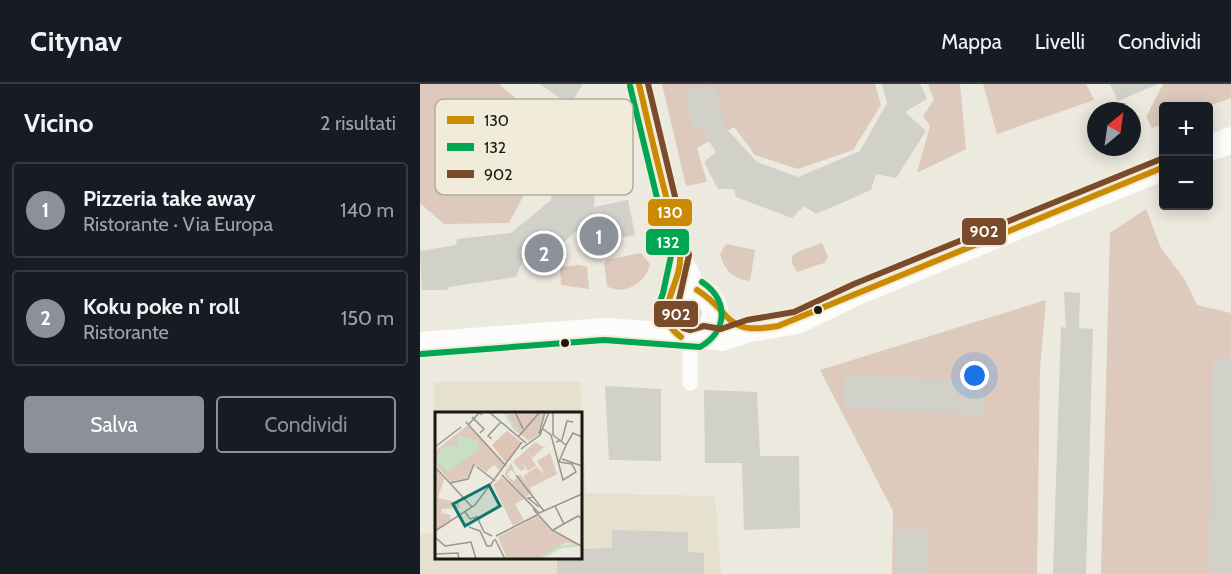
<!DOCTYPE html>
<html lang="it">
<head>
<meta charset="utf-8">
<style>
	:root { --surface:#171b24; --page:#20242c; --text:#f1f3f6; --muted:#9ea1a6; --line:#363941; --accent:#8c9099 }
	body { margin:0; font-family:Cabin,sans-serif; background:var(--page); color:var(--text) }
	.controls { position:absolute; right:18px; top:18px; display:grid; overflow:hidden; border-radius:6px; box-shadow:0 3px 15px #0003 }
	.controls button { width:54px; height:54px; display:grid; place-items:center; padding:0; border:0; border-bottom:2px solid var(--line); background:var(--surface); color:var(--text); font:30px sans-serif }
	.compass { position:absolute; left:667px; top:18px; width:54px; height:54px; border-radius:50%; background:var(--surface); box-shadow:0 3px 15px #0003; rotate:29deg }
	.you { position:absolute; left:555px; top:292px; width:21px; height:21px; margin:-15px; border:4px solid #fff; border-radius:50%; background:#1a73e8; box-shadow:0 0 0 9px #1a73e833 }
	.badge { display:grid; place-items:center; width:39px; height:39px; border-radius:50%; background:var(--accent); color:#fff; font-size:20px; font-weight:700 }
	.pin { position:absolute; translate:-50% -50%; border:3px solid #fff; box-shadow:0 2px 6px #0006 }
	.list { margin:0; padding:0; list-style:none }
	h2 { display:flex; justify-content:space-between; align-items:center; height:78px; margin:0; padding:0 24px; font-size:26px }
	h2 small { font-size:20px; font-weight:400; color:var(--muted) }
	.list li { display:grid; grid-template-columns:39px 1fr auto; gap:18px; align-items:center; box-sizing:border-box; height:96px; margin:0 12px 12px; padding:0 12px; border:2px solid var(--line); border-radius:6px }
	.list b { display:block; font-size:22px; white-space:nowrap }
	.list p { margin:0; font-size:20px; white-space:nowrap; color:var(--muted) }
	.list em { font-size:20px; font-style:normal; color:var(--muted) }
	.actions { display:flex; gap:12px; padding:18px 24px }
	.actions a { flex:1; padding:14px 0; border:2px solid var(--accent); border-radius:6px; text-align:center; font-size:21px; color:var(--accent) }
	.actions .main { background:var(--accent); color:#fff }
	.map { position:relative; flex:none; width:811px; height:490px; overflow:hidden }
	header { display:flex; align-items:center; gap:36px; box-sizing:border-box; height:84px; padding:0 30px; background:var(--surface); border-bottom:2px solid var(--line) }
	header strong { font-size:28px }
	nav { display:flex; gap:33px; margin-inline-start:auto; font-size:21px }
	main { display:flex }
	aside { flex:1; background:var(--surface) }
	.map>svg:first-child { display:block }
</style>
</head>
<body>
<header>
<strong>Citynav</strong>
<nav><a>Mappa</a><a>Livelli</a><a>Condividi</a></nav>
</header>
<main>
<aside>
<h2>Vicino<small>2 risultati</small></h2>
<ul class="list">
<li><span class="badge">1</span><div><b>Pizzeria take away</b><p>Ristorante · Via Europa</p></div><em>140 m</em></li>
<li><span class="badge">2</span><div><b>Koku poke n' roll</b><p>Ristorante</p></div><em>150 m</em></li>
</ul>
<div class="actions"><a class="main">Salva</a><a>Condividi</a></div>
</aside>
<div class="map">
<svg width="811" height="490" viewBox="0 0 811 490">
	<rect width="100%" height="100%" fill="#ece9df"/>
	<path fill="#e6e1ce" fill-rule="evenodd" d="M14,298H160L166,409L295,412L301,490H0V451L14,449ZM16,330H160V474H16Z"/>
	<path fill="#ddcabd" d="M0,0H79L121,36L114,92L89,139L24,140L0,119Z
		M242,0H455L461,21L433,66L378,85L335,71L314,43L277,64L287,98L266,102Z
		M508,0H540L546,65L497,89L510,42L503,32L514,16Z
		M563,0H666L674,16L577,50Z
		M743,0H811V14L788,22H744L743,40L732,44L726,33Z
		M726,125L741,164L765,196L777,221L811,229V490H681L690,149Z
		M402,159L408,173L404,179L377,188L372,179V172L377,168Z
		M306,160L335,166L330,197C314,195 304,187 300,170Z
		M221,169L230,180C227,198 203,213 187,202L184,180L186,176Z
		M159,181L167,183L169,205L141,201L140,183Z
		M626,216L620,284L617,490H472L473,427L400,286Z
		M259 230a11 11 0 1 1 22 0a11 11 0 1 1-22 0Z"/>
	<path fill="#d1d0c9" d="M120,0H163L150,21Z
		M295,0L304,42L337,78L378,93L440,67L467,19L462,0H500L507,15L485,28L506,47L476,94L456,90L451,106L396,130L384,122L372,134L316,113L314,105H298L284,78L296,68L279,43L272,45L265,7Z
		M690,0H738L698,17Z
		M137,79L176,84L174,123L208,116L215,151L168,160L156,147L119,181L103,175L96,193L28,203L27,206H2L0,167L36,161L37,155L91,149L131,116Z
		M644,208L660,209L659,244L673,245L666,490H633L641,243L646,244Z
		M793,273H811V490H789Z
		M424,291L562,297L564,331L423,324Z
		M185,302L241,305V377L189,376Z
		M284,306L337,308L340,372H379L380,444L324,446L322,379H285Z
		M475,445H507V490H476Z
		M192,446L268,448V468L284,469V490H137V474H160V465L192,464Z"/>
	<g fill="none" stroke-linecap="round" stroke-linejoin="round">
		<path stroke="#fcfcfa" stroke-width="15" d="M270,255V299"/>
		<path stroke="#fcfcfa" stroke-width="21" d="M219,0L260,172L277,206
			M252,212L260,172"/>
		<path stroke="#fcfcfa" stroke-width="26" d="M788,65L811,56
			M245 230a25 25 0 1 1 50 0a25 25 0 1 1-50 0Z
			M284,251L302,254L329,245L377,237L437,208L744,83
			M0,261L184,247L258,252"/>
		<g stroke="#f1ecda" stroke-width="10">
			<path id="bus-1" d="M219,0C228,39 237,78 247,116C251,134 257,152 260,170C263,202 228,230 261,253
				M277,206C314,229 303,252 358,242L744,83"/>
		</g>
		<g stroke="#f1ecda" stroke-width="10">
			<path id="bus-2" d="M210,2L251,172L243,209L237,226
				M1,270L184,256L280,263C308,247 309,216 282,198"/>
		</g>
		<g stroke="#f1ecda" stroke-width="10">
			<path id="bus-3" d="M228,0L269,171L255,234L263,244L270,246L284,242L301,245L327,236L374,228L434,200L741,75"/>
		</g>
		<use href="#bus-1" stroke="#cb8a04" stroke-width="6"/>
		<use href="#bus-2" stroke="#00a651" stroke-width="6"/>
		<use href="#bus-3" stroke="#7a4b2a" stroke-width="6"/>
	</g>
	<g fill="#1b1913" stroke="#f1ecda" stroke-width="2">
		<circle cx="398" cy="226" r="5"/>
		<circle cx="145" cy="259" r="5"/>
	</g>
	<g transform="translate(15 328)">
		<rect width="147" height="147" fill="#ece9df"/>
		<path d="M109,0L103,23L94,29L81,19L71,2ZM33,13L70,52L66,59L59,53L51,60L43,54L40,56V52L32,66L16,70L0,52V39ZM100,30L109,35L97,46L93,40L101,54L93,59L86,49L90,57L86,59L78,50ZM115,41L122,62L95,76L97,80L90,86L70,63V60L76,51L81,63L76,58L72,62L78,69L85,62L93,73L88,64L102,55L110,63L102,49ZM0,56L9,67L3,86L24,91L25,96L7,97L6,101L16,103L15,108L0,118ZM67,65L89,87L80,92L89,108L78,114L58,73ZM103,104L118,119L143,132L130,131L102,147H72L63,125Z" fill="#ddcabd"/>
		<path d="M72,19L86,30L71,51L57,33Z" fill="#dec4b4"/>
		<path d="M22,23L42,28L44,37L13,60L1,49L7,36L23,33Z" fill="#c8dfc4"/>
		<path fill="none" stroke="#c8dfc4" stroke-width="3" d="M70,0L81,19M105,147L125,135L142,133"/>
		<path fill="none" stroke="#98968d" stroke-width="1.5" d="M54,0L91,31M80,0L88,17M118,0V23L131,33M37,5L49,17L45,21M31,10L71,54M34,12L44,1L47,3M108,17L116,23L128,68L141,60L137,52L124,50L131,33L138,21L147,25M104,22L110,0M83,25L105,0M57,27L53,24L66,10M121,30L127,28L132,9L138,10M0,35L26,15M86,37L105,23L114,0M127,47L147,54M0,55L37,95M42,55L60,69M67,63L104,101M81,63L109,99M15,71L33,67L39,52M99,85L93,86L104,95M120,94L129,112M98,97L117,118L146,134M30,100L35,107L42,105L49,120L57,124M104,101L147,82M34,115L45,119L52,134H56L59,128M118,118L143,104L147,107M0,119L40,93L87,30M61,124L102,103M0,125L10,134L36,130L41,147M60,127L70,147M0,142L23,141L24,147"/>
		<path fill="#0f766e" fill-opacity="0.15" stroke="#0f766e" stroke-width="3" d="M54,73L65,94L30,114L18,92Z"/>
		<rect width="147" height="147" fill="none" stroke="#1b1913" stroke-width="3"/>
	</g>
	<rect x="15" y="15" width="198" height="96" rx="9" fill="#f1ecda" stroke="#b1ad9e" stroke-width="1.5"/>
	<rect x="27" y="32" width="27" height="8" fill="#cb8a04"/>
	<rect x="27" y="59" width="27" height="8" fill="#00a651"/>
	<rect x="27" y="86" width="27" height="8" fill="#7a4b2a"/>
	<g font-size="16" fill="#1b1913">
		<text x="64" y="42">130</text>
		<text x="64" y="69">132</text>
		<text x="64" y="96">902</text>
	</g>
	<g stroke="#f1ecda" stroke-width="2">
		<rect x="227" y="114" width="46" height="29" rx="6" fill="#cb8a04"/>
		<rect x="541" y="133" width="46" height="29" rx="6" fill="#7a4b2a"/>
		<rect x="225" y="144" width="45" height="28" rx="6" fill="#00a651"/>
		<rect x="233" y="216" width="46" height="28" rx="6" fill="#7a4b2a"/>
	</g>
	<g font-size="16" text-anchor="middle" font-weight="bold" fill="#fff">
		<text x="250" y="134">130</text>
		<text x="564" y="153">902</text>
		<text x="248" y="164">132</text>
		<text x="256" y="236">902</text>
	</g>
</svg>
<div class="controls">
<button>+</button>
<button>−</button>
</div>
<svg class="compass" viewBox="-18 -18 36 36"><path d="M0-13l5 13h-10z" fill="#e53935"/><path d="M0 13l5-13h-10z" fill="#9ea1a6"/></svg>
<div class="you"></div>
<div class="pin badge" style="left:179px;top:152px">1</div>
<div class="pin badge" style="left:124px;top:169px">2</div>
</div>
</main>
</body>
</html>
